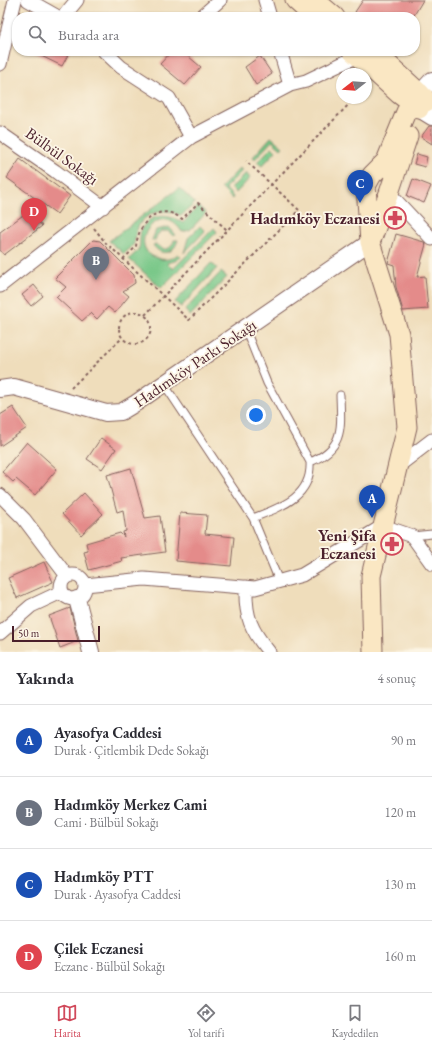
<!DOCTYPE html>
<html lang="tr">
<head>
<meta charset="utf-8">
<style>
	:root { --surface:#fff; --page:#f2f2f3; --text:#2b2b33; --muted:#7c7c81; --line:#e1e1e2; --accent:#d1495b }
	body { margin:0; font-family:"EB Garamond",serif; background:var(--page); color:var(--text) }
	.compass { position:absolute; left:336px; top:68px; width:36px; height:36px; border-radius:50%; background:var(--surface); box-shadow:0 1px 3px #0004; rotate:253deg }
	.scale { position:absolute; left:12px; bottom:10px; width:88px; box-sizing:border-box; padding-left:4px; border:2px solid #4a1f2b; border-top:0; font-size:11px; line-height:14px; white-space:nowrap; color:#4a1f2b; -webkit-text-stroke:3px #fcf5e5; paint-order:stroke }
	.you { position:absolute; left:256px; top:415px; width:14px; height:14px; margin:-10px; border:3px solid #fff; border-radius:50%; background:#1a73e8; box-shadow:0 0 0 6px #1a73e833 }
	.badge { display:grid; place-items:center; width:26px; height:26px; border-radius:50%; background:var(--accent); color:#fff; font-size:13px; font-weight:700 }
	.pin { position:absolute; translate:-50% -33px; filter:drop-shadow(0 1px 2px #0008) }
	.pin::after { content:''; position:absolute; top:21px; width:14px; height:12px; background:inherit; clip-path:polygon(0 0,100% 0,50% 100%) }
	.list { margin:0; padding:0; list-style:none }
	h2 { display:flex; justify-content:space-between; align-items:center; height:52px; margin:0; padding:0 16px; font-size:17px }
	h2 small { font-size:13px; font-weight:400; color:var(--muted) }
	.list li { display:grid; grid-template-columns:26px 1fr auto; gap:12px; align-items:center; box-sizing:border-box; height:72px; padding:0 16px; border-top:1px solid var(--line) }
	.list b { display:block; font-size:15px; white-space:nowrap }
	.list p { margin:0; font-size:13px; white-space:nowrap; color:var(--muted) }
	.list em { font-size:13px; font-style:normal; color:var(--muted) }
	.icon { flex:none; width:22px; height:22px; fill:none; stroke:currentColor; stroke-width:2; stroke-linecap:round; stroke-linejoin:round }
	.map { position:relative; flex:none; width:432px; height:652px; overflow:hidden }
	.search { position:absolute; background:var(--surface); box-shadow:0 1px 3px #0004; left:12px; right:12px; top:12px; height:44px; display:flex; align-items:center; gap:10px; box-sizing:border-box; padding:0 14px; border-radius:16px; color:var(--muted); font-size:15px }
	.sheet { height:340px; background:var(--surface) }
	nav { display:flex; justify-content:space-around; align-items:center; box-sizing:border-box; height:56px; border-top:1px solid var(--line); background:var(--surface); font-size:11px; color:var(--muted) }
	nav a { display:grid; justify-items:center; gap:2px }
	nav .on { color:var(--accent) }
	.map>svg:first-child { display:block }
</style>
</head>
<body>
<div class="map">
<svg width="432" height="652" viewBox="0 0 432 652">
	<rect width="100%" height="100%" fill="#fcf5e5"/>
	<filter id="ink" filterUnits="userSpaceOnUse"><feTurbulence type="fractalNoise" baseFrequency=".025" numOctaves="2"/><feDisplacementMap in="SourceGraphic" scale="8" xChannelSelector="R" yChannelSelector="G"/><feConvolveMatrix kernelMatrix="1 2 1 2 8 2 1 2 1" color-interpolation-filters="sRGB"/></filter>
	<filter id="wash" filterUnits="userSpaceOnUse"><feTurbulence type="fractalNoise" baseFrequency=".012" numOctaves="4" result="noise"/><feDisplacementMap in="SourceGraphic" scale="16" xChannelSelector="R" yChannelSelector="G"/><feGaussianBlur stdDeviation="0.9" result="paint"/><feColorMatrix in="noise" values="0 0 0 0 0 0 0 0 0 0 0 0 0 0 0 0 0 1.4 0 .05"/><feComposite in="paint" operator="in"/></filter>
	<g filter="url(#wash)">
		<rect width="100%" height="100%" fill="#efddbb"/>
		<path fill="#78c788" stroke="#61735a" d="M271,137L283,147L281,149L272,141L255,159L253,157Z
			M272,147L276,151L262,166L257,162Z
			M240,168L242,171L225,188L233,197L232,199L221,188Z
			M246,173L250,178L236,193L231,188Z
			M179,188L195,203L181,216C167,207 146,211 138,227C135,233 136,241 133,245C131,248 127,251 124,254L109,241Z
			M198,206L206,213L190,230L182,232C160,197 124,247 157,258C165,261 172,259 178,254L181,257L175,261L167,263L173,269L214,228L217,232L161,288L129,259C132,256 136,253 138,250C141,245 139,237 141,231C148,213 169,213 183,223Z
			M200,226L205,231L184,253L188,238Z
			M169,227L176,235L173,236L168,231H162L157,235L155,241L152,240L156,230Z
			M174,240H178C174,254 161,257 153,245L156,244C163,252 172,250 174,240Z
			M211,263L217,268L181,307L175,302Z
			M221,272L227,277L190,316L185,310Z"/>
		<g id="blocks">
			<path fill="#e48b8a" d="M363,0H423L413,17H362L355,12Z
				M31,51H70L62,66Z
				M172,51H182L201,67L185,85L160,64Z
				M260,56L272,74L256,85L245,67Z
				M429,126H432V144L421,137Z
				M417,154L427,157L425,167L414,164Z
				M20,159L70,196L57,214L7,178Z
				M413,179L431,186L424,203L407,196Z
				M30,210L42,226L4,255L0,250V232Z
				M396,234L424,242L426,244L417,277L425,276L428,309L403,311L396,287L394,265L388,263Z
				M93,240L100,241L134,275L135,283L123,291L129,296L115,313L108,307L97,319L91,313L82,321L56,297L66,287L55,278Z
				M34,285L43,296L31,306L22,295Z
				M13,407L27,428L0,446V415Z
				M101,438L116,449L102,469L87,459Z
				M27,442L57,469L35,495L16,479L13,482L2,472Z
				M131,468L145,518L160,516L165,552L121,558L122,561L89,570L84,552L88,551L86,543L120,533L124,537L123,532L126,531L123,510L117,512L107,475Z
				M84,493L103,514L81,535L62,514Z
				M180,513L207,515L205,534L234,537L231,566L176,561Z
				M44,562L53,582L17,598L8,578Z
				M70,608L78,641L60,648L49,616Z"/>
		</g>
	</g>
	<g filter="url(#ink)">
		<use href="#blocks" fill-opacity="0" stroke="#84625d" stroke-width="1"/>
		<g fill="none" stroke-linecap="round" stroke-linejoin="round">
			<g stroke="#84625d" stroke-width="9">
				<path id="service" d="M245,328L267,383L310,462C312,497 281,507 253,518
					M164,384L253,518L279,581
					M310,462C345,448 341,427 340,395
					M412,536L432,534"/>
			</g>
			<g stroke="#84625d" stroke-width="15">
				<path id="minor" d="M28,0L58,17
					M265,0L270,17
					M63,17L77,0
					M201,17L220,0
					M104,51L121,67L169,98L191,137
					M280,51L290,85
					M0,64L15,0
					M0,133L55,171L103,207
					M389,193L432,239
					M0,286L191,137L290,85L306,81L358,56
					M398,466L432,440
					M0,495L24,519L67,576
					M61 587a12 12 0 1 1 24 0a12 12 0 1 1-24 0Z
					M85,585L144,579L255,588L302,575L383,526L412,536L432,564
					M246,587C245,617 251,630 269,652
					M0,633L31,606L61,592"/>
			</g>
			<g stroke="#84625d" stroke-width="18">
				<path id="tertiary" d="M420,93L432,80
					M419,109L432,117
					M0,389L14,387L106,413L121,412L136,403L370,242
					M77,599L91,652"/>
			</g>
			<g stroke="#84625d" stroke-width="21">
				<path id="secondary" d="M295,0L314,17
					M315,0L335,17
					M352,51L399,94L419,109
					M374,51L427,100L426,102
					M372,238L389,193L408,136
					M373,652L371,576L407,427L399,334L370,242L366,186L372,175L386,161L406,112L420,93"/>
			</g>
			<path stroke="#84625d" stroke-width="2" stroke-dasharray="3 3" stroke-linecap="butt" d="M94,228L105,242L189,320L299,210L246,161
				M123,259L136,247C138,222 159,201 182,219L198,203L227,230
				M119 328a16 16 0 1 1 32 0a16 16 0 1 1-32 0Z
				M145,315L355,98
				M71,388L122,338"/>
			<use href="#service" stroke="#fff" stroke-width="7"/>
			<use href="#minor" stroke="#fff" stroke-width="13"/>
			<use href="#tertiary" stroke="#fff" stroke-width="16"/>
			<use href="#secondary" stroke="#fae7c3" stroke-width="19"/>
		</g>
	</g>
	<defs>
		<g id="pharmacy-ring" transform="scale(1.15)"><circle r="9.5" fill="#fcf5e5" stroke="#d1495b" stroke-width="1.5"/><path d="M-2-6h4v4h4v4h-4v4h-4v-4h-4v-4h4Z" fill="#d1495b"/></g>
	</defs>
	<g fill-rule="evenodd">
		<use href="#pharmacy-ring" x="395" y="218"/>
		<use href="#pharmacy-ring" x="392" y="544"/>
	</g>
	<g text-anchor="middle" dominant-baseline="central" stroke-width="3.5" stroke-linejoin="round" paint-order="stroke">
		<g font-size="16" fill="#4a1f2b" stroke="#fcf5e5">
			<text transform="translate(62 156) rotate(36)">Bülbül Sokağı</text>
			<text transform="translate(195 363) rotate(-34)">Hadımköy Parkı Sokağı</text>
		</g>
		<g font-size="16" font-weight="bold" fill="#4a1f2b" stroke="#fcf5e5" text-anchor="end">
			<text x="380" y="218">Hadımköy Eczanesi</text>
			<text x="376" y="535">Yeni Şifa<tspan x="376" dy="18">Eczanesi</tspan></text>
		</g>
	</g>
</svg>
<svg class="compass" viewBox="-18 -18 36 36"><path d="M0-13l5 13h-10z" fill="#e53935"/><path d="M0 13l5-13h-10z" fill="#7c7c81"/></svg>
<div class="scale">50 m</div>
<div class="you"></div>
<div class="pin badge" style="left:372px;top:518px;background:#1a4fb4">A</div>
<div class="pin badge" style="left:96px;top:280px;background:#6b7280">B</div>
<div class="pin badge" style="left:360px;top:203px;background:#1a4fb4">C</div>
<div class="pin badge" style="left:34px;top:231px;background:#e0444e">D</div>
<div class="search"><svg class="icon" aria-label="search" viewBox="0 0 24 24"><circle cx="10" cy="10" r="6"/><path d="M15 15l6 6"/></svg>Burada ara</div>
</div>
<section class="sheet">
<h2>Yakında<small>4 sonuç</small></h2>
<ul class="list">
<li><span class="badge" style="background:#1a4fb4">A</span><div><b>Ayasofya Caddesi</b><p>Durak · Çitlembik Dede Sokağı</p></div><em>90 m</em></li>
<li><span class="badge" style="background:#6b7280">B</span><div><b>Hadımköy Merkez Cami</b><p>Cami · Bülbül Sokağı</p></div><em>120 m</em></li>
<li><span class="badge" style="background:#1a4fb4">C</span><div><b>Hadımköy PTT</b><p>Durak · Ayasofya Caddesi</p></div><em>130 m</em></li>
<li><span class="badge" style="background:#e0444e">D</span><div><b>Çilek Eczanesi</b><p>Eczane · Bülbül Sokağı</p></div><em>160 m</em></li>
</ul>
</section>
<nav>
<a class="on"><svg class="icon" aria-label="map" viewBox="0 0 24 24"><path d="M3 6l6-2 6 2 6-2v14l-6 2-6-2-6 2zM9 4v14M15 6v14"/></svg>Harita</a>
<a><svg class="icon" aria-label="directions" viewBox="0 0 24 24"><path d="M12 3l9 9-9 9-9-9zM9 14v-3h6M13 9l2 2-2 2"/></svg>Yol tarifi</a>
<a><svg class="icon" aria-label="saved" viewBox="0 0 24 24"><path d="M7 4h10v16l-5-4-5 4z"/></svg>Kaydedilen</a>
</nav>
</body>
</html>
